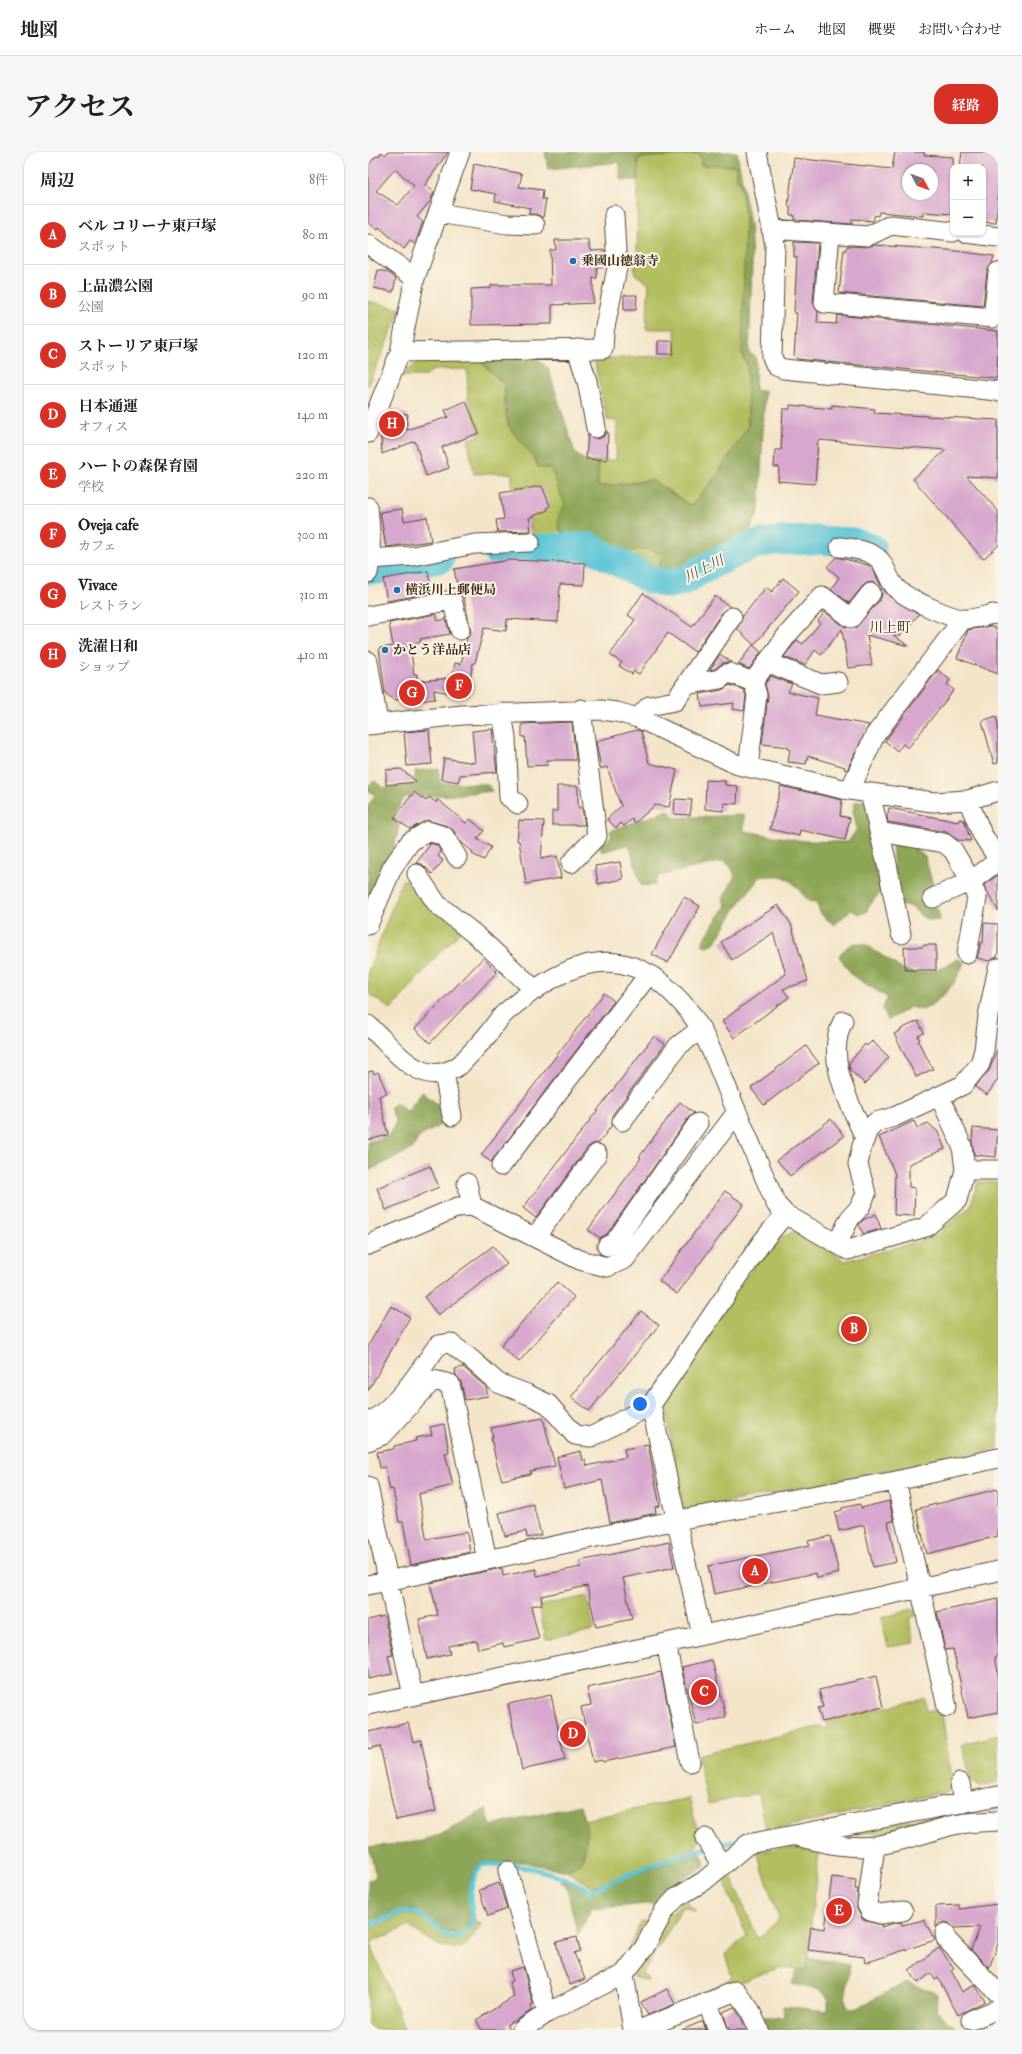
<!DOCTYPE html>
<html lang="ja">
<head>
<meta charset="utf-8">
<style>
	:root { --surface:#fff; --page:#f6f6f6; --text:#202124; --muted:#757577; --line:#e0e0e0; --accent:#d93025 }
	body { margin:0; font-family:"IM FELL Double Pica","Noto Serif JP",serif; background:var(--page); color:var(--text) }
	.controls { position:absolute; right:12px; top:12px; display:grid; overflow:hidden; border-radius:8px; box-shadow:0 1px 3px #0004 }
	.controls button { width:36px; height:36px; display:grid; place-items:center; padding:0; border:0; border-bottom:1px solid var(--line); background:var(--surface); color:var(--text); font:20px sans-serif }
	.compass { position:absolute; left:534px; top:12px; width:36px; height:36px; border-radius:50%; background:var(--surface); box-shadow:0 1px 3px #0004; rotate:131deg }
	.you { position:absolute; left:272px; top:1252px; width:14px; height:14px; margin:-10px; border:3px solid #fff; border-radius:50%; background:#1a73e8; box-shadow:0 0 0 6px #1a73e833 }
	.badge { display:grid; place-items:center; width:26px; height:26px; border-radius:50%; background:var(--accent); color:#fff; font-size:13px; font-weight:700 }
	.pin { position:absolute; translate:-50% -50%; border:2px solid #fff; box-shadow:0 1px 4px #0006 }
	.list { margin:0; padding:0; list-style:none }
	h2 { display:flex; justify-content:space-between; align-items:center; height:52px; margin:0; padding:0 16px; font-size:17px }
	h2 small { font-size:13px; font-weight:400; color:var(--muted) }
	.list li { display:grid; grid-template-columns:26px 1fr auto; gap:12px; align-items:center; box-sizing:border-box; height:60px; padding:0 16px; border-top:1px solid var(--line) }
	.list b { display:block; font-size:15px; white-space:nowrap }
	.list p { margin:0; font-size:13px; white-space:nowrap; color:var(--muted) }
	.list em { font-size:13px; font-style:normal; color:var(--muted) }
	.map { position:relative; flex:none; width:630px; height:1878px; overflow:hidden; border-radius:16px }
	header { display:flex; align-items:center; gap:24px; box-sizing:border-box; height:56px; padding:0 20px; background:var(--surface); border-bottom:1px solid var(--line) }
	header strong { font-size:19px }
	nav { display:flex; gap:22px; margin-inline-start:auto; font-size:14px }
	.intro { display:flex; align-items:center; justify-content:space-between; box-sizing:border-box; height:96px; padding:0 24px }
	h1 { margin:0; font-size:28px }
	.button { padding:10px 18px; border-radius:16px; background:var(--accent); color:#fff; font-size:14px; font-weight:700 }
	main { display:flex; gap:24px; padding:0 24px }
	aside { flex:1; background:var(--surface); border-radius:16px; box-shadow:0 1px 3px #0004 }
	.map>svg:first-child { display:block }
</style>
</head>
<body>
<header>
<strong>地図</strong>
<nav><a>ホーム</a><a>地図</a><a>概要</a><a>お問い合わせ</a></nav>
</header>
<div class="intro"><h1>アクセス</h1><a class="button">経路</a></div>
<main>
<aside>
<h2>周辺<small>8件</small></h2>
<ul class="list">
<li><span class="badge">A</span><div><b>ベル コリーナ東戸塚</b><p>スポット</p></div><em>80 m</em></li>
<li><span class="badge">B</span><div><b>上品濃公園</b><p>公園</p></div><em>90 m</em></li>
<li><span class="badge">C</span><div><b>ストーリア東戸塚</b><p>スポット</p></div><em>120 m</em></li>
<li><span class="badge">D</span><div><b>日本通運</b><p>オフィス</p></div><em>140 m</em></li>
<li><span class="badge">E</span><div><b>ハートの森保育園</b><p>学校</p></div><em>220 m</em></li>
<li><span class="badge">F</span><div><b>Oveja cafe</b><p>カフェ</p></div><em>300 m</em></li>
<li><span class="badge">G</span><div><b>Vivace</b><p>レストラン</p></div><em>310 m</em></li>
<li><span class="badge">H</span><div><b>洗濯日和</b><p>ショップ</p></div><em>410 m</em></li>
</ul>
</aside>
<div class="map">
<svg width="630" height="1878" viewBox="0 0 630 1878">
	<rect width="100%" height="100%" fill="#fcf5e5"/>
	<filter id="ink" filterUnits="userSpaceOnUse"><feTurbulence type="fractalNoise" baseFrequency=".025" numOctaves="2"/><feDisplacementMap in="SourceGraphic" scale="8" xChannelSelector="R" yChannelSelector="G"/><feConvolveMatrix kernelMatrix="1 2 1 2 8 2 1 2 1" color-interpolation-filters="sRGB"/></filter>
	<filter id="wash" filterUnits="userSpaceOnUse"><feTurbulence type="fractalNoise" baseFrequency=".012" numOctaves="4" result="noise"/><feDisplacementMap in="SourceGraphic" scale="16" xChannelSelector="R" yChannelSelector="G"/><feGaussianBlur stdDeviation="0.9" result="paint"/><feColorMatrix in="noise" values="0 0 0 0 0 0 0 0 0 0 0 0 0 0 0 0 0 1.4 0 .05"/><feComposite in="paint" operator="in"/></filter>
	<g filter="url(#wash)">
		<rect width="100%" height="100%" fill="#f4e5ca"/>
		<path fill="#b2be5f" stroke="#76743e" d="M332,2L333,13L368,14L369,28H372L377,67L380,275L349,323L325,352L322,353L284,328L230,335V309L248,308L249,269L239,268L226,207L308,203L307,177H278L281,132L267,122L266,115H269L270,6Z
			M0,149L33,157L0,234Z
			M105,201L127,224L136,231C137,243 135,263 141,274C150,289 165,299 170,315L183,317L197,353L190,375L201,392H165L158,336L145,337L143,321L106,322L100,288L112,283L100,247L99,217L65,218L58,224H34L57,203Z
			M265,397H279L294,401L289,425L247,407Z
			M34,728L47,731L95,778L70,802L23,858L0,841V820Z
			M610,1030H630V1297L315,1359L296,1245L403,1089L431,1078L459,1095L477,1109L564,1086L602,1055Z
			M219,1444L226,1478L178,1488L171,1454Z
			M544,1457L551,1463L541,1466L546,1491L520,1495L513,1466Z
			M556,1546L559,1559L573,1556L586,1638L398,1679L391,1641L340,1652L329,1603L454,1574L455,1577L460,1576L459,1569Z
			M630,1583V1630L612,1634L603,1628L594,1592Z
			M321,1646L332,1688L326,1697L224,1735L198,1719C201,1717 206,1716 209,1713C220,1705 220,1680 216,1668Z
			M630,1652V1658L584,1663L554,1675L533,1680L470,1682Z
			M421,1695L451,1699L438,1818L414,1815L385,1825L326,1850L324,1846L364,1826L357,1802L379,1784L355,1726L328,1744L361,1720L390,1787L411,1767L389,1700Z
			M316,1747L328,1760L315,1755L274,1822L282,1829L265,1825L291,1777Z
			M42,1762L55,1767L83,1788C95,1787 102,1778 107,1768L113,1772L101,1790L93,1797L80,1796L70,1793L40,1774L2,1791L37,1878H0V1778L34,1763Z
			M280,1769L259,1811L224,1830L222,1825L251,1810L256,1805L273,1770Z"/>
		<path fill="#8da556" stroke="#64683a" d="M177,0H369L382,72L384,112L381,201L388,205L387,239L397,238L391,360L374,393L319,423L304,427L289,425L294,402C272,394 266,396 247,407L223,393L201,392C192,377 184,369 197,353L183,317L170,315L167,307L140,273L136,231L127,224L105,201H161L180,216L207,301L219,310L230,309V335L284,328L321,353L325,352L349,323L380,275L379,210L376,209L374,201L377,67L372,28H369L368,14L333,13L332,2L270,6V28H252V10L180,17Z
			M71,617V631L117,632L121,634L124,639L84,643L37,645L25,664L31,674L22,714L0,761V654L7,643L0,638V634L6,629L16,636L47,633V619Z
			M497,648L504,678L501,687L506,691L517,734C512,743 502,750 498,760L492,762L483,758L466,773L453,762L448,750L441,749C422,730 424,720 392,725L370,753L347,790L339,795L335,793V789L358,753L355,747L367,724L363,715L356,709L290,724L287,733H273L261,692L234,700L231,692L244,685L242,679L301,658L306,666L376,663V679L436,689L480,690L489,677L485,659L487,650Z
			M524,688L546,695L557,705L566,737L560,747L569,757L572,764L571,768C545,771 552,747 528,755Z
			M487,791L497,792L535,818L548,821L570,818L590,807L596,810C589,832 575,846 555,858L542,855L520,868L514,857L520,846L484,823L471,804L479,795Z
			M54,940L81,961L72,973L51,985L44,997L0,1019V990L20,985L28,970L22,956L28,950L39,960Z
			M212,1653L219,1677L215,1704L210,1713L198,1719L155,1710H113C97,1726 100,1747 103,1768C85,1802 64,1762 43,1757L0,1772V1729L8,1725L1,1695L55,1689L79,1679L118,1657L123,1674Z
			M331,1699L335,1705L337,1714C320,1725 301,1734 289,1751L223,1757L210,1783L198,1733L192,1729H197L222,1740L244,1730Z
			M439,1805L482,1813L477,1848L480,1855L487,1857L539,1830L570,1842L569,1858L574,1865L591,1878H398L392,1865H416L415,1854L460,1859V1846L452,1838L424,1832L429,1818H438Z"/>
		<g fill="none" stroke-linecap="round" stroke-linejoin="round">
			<path stroke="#5ac5d5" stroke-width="5" d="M0,1774C24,1765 40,1750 62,1770C70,1776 76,1783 85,1786C91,1783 99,1780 103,1774C108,1765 101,1755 102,1746C102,1733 106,1722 114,1712C157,1713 185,1718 222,1739C271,1717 322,1697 375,1688"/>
			<path stroke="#5ac5d5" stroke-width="29" d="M128,399L202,395H222L283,428L301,432L316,429L337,416L388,392L406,389L447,388L485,390L504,396
				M0,418H10L72,407"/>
		</g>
		<g id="blocks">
			<path fill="#d7a7ce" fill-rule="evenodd" d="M14,0L17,3L20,0H80L57,33L66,40L63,48L49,65L55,70L47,92L42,89L36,97L11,75L10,77L0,71V13L8,4L10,5ZM27,17L46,34L30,53L8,39Z
				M527,0H556V3L585,5V62L555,60V64L511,60L510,64L507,63L505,69L484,67V72L426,68V63H422V54H420L426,6L524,17ZM540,18H564V42H540Z
				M594,0H630V49L628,71L615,70V15H592Z
				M106,12L154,22L151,35L175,38L174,47H178L175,66L168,62H161L162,56L127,49L128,42L102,37Z
				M187,88H221V96H223V99L237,98L238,114H229V126H225V151L184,153V172L103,173V137L123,136V133H183L182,98H188Z
				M426,90L450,91L445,150L450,160L449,171L468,172L469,163L630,179L629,226L429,207L426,204L429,161H426L429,105H426Z
				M506,93L580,98L626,104L624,111L619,119L615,154L471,141L476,98H478L479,94L499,95Z
				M10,118L19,120L28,126L25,140L6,136Z
				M256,143H269L268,158H256Z
				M290,189H305V202H290Z
				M98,249L111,281L74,295L81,316L58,324L47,289L14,302L13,284L22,261L40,262L38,278L80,265L77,258Z
				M422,253L464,257V253L507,257L506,261L630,268V326L599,324L630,359V394L615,407L545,327L578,298L450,288L447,332L410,329L411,315H406L407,298H413L415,257H422Z
				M238,280H240L239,308L218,307L220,283L230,287L235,285Z
				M174,334L182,354L179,356L180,358L161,366L163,379L130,380L128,368L136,367L132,341Z
				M34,357L36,369L59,365L63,389L18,395L12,360Z
				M468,405L500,413L505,417L514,436L521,444L551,462L532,484L523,481L540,494L499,483L504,513L480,516L474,477L453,503L447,498L437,513L416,505L429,488L435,492L452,471L450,469L457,460L477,475L487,476L512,448L514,442L513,437L505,430L499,431L495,434L481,451L463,437L471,425L459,415Z
				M142,408L217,411L216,433L192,432L190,470L139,467L138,479L116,476L107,511H105L99,544L66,538L67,547L52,549V546L26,548L17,541L11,496L25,494L21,471L68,462L70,469L78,467L82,482L52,487L53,490L42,492L46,522H49V529L84,526L87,511L93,512L99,486L103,480L93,432L89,433L86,417Z
				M60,419L64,441L19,449L15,427Z
				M415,426L431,439L386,493L369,477L375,464L398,435L404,440Z
				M275,441L324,475L347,444L362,455L355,459L327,500L300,481L271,522L266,519L264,522L251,514L254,511L242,503L267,468L260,463Z
				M622,474L630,477V522L589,506L600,478Z
				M385,493L393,500L381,517L370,512Z
				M352,502L363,510L355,511L347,517L342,518Z
				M570,518L582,528L579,532L586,538L540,596L535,592L529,599L517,589Z
				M403,524L424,532L420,540L450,546L447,563L501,573L479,618L476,617L477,615L440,604L438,612L420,610L422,597H419L420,595L394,592L400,544L397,532Z
				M362,533L376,538L378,544L376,559L365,557L366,551L334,555L332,542L354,538Z
				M628,564L630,572V611L626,612L614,569Z
				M204,570L208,608H179L180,613L159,614L157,585H154V572Z
				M124,577L129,620L92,623L90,630L73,627L76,606L107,611L104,579Z
				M61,578L64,612L39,614L36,580Z
				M269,578L273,579L281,611L309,618L301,655L287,653L267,671L264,667L256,674L253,671L248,676L239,667L253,654L239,615L233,617L228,589Z
				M33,617L49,630L18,633V618Z
				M338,628L357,629V633L370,634L369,652L356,651L355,659L337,657Z
				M189,634H210V655L214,656L217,673H184V659H189Z
				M413,634L474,648L472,664L482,666L477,688L432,678L431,684L402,677Z
				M46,640L58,649L61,645L69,651V647L98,671L102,667L116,679L109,687L123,695L116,708L104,702L105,700L92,689L85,678L79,674L59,668L42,677L26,666Z
				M307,647L324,648L322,663L306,662Z
				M521,656L590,670L591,667L596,668L603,689L590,688L578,680L520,670L519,665Z
				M151,668L176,669L173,707L189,704L193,726L158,732L151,689H149Z
				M61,691L69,693L73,700L70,704L75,709L64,722L54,712L48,711L62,693Z
				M252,710L255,727L230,732L227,714Z
				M630,723V759L616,733Z
				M316,745L332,754L300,811L284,802Z
				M410,753L423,772L440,829L415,837L421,845L366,886L354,869L418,822L405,781L364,808L353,790Z
				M616,771L630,772V801L629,805L621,809L609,806L613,790L615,791Z
				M556,793H568V818H537L536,795H555Z
				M115,806L129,820L62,891L47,877Z
				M236,841L246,849L123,1010L113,1003Z
				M550,869L556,881L550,884L552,888L550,889L565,917L548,925L526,882L534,878L533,877Z
				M286,884L297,892L245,962L244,973L233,988L230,991L225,992L220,995L168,1066L155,1056Z
				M504,889L521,905L497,932L482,918L481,911L497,892L499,894Z
				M438,894L451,911L396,953L383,936Z
				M630,896V927L619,943L607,935L621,919Z
				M5,919L6,922L10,920L19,941L11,944L20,983L0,988V920Z
				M312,950L326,961L321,965L239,1082L232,1086L220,1078L273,1006L271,1005Z
				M463,967L476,984L422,1024L409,1008Z
				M546,969L549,976L560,971L570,980L577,997L541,1012V1035L547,1036L546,1064L526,1063L527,1022L511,985Z
				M605,976L630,978L628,1005L606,1003L604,989Z
				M62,1014L71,1035L18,1058L9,1036Z
				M357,1039L376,1052L309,1142L291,1129Z
				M508,1062L513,1077L495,1082L491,1072L495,1068Z
				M125,1094L139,1112L70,1163L56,1145Z
				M189,1130L206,1145L151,1210L133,1194Z
				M23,1154L42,1165L0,1239V1194Z
				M273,1159L291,1173L221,1259L203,1245Z
				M95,1215L118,1235L120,1244L97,1248L93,1230L88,1223L87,1217Z
				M175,1266L187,1314L162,1319L163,1322L134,1328L128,1309L123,1286H125L123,1276Z
				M76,1272L81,1300L77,1301L85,1333L51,1342L58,1385L59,1387L99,1380L102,1400L43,1413L35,1370H31L25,1337L22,1338L17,1315L12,1316L9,1300L26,1297V1294L48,1289L47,1286L64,1283L62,1275Z
				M280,1292L292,1354L287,1355L288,1361L242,1371L234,1328L196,1337L189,1305L213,1299L215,1309L217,1308L219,1314L258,1305L256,1297Z
				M630,1337V1384L559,1402L548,1357Z
				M521,1349L526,1369L520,1370L528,1410L505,1415L496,1373L471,1379L467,1360L474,1358V1356L492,1352L493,1356Z
				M165,1352L173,1383L159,1386L158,1379L137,1384L131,1361Z
				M462,1384L471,1421L449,1426L448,1421L346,1442L340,1414L442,1393L440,1389Z
				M301,1390L306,1415L255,1426L264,1467L228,1475L219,1434L173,1444L174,1452L163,1454L171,1487L136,1495L135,1491L110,1497L108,1488L80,1494L82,1502L59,1507L51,1467L70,1463L62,1431L134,1416L135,1424L168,1417L169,1424L213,1415L212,1409Z
				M630,1447V1504L627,1505L630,1520V1560L600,1566L585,1497L577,1498L569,1460Z
				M16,1464L25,1503L20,1504L24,1522L0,1527V1468Z
				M344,1508L358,1565L328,1573L314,1515Z
				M293,1520L308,1595L235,1610L234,1608L225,1610L213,1555L223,1553L219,1536Z
				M508,1524L515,1555L454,1570L450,1556L455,1555L451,1538Z
				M183,1543L197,1608L154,1618L140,1552Z
				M40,1571L45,1590L53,1588L68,1659L28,1668L12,1594L0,1597V1580Z
				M464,1725L488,1728L487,1737H490L489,1757L495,1768L514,1773L513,1775L523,1772L533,1770L534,1773L556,1768L567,1788L497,1811L496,1805L440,1798L443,1775L457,1777Z
				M131,1731L139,1757L120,1764L111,1738Z
				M630,1752V1792L621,1816L603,1798L612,1775L586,1776L581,1771L576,1770L568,1775V1754L591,1753V1757Z
				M209,1785L212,1799L206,1801L217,1827L202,1833L193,1810L188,1790Z
				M571,1796L586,1816L583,1818L594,1840L607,1833L617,1849L590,1863L570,1826L567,1828L563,1821L550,1831L541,1818Z
				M155,1815L165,1852L163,1853L164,1858L149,1868L139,1872L142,1878H114L108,1868L146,1845L141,1830L144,1829L142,1819Z
				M299,1837L307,1852L280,1863L273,1850Z
				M366,1855L372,1864L379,1878H361L355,1860Z
				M335,1869L338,1878H314Z"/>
		</g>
	</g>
	<g filter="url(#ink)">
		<use href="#blocks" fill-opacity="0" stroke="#574638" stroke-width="1"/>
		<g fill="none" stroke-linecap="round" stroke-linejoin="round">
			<g stroke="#574638" stroke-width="21">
				<path id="minor" d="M389,0L407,93L404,205L408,214L416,217L630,239
					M70,61L139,72L167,73
					M403,77L500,84L523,73L585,80
					M598,81L630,85
					M462,82L456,151L625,166L630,120
					M0,92L47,126
					M209,197L219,229L228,276
					M32,200L235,197L236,180L249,116L246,63
					M0,281L32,200L47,126L92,0
					M0,355C2,376 4,399 0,421
					M472,395C484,396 507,399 514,411C520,420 520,428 529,437C538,446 582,466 595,467C604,468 616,464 625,462L630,463
					M2,407L45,404L107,392L162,390
					M0,464L84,448L92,478
					M0,509L10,571
					M399,510L453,532L470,530
					M385,530L419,483L454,444L483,466L503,441
					M318,533L352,527L358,522L362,521L385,530L389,543L380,615
					M134,561L138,586L141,645L150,652
					M270,566L281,554L307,549L364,465
					M0,573L94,563L232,558L249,560L270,566L370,613L475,637L565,650L600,648L630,639
					M482,638L507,583L595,467
					M502,641L519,712L533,782
					M600,648L614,682L630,707
					M511,680L576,691L585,698L603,729L609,746L599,802
					M203,711L229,684L213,557
					M49,722L69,752L110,785L167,838
					M565,746L603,729L630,709
					M0,773L24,716L42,690L60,679L76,684L89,705
					M475,869C456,907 482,951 497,986
					M0,873C27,897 53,940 92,913C102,902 112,892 121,881C126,874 132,865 138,860C186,819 242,786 297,834C309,845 321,857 329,871C346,898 356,931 369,960
					M76,921L84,964
					M254,969L310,894L333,877
					M133,1014L281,822
					M597,1018H630
					M99,1031L104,1054
					M167,1085L229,1002
					M469,1092L482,1066L492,1055L498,1042L490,1012L494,994L500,978L508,970L526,965L595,933L612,912L616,898L620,864L630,816
					M0,1093L90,1055L104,1054L212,1108L239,1115L257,1107L369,960L408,1052L417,1062L480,1098L558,1075L589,1048L597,1018L594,994L572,945
					M239,1094L246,1091L330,971
					M283,1253L334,1483
					M0,1271C30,1254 51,1220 70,1193L82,1191L103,1207L130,1231L159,1242L180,1252L207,1283L223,1285L283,1253L394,1090L417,1062
					M0,1289L15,1283L65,1228L82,1232L119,1408
					M528,1329L579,1555
					M0,1334L45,1544
					M0,1433L309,1368L528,1329L630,1306
					M298,1491L322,1610
					M0,1553L298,1491L630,1419
					M592,1631L595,1651
					M429,1684C455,1691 484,1698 511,1693C535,1689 558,1681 581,1674C597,1670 614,1670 630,1669
					M337,1686L354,1714
					M507,1694L499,1753L502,1759L512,1762L535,1759
					M140,1719L179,1861
					M577,1781L578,1787L630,1841
					M256,1822L265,1878
					M339,1850L350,1878
					M603,1868L630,1857
					M154,1878L179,1861L256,1822L276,1796L296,1759L308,1746L336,1729L380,1692L630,1644
					M271,1878L368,1839L382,1858L391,1878"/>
			</g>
			<use href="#minor" stroke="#fff" stroke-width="19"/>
		</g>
	</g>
	<g fill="#1f6fb2" stroke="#fcf5e5" stroke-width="1.5">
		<circle cx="205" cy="109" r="4"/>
		<circle cx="29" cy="438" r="4"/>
		<circle cx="17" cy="498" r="4"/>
	</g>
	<g text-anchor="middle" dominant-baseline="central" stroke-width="4" stroke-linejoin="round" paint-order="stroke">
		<g font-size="13" font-weight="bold" fill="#3b2a1e" stroke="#fcf5e5" text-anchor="start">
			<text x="213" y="109">乗國山徳翁寺</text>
			<text x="37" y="438">横浜川上郵便局</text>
			<text x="25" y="498">かとう洋品店</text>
		</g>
		<g font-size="14" font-style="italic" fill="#445855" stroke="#fcf5e5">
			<text transform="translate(336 417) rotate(-27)">川上川</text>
		</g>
		<g font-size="14" fill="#3b2a1e" stroke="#fcf5e5">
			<text x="522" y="475">川上町</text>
		</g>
	</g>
</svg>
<div class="controls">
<button>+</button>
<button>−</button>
</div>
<svg class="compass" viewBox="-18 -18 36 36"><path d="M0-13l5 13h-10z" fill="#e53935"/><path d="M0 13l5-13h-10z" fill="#757577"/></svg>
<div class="you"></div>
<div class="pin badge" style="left:387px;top:1419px">A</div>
<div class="pin badge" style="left:486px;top:1177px">B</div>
<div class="pin badge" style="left:336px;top:1540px">C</div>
<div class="pin badge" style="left:205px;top:1582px">D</div>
<div class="pin badge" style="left:471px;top:1759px">E</div>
<div class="pin badge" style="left:91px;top:534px">F</div>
<div class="pin badge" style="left:44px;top:541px">G</div>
<div class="pin badge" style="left:24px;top:272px">H</div>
</div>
</main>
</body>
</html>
